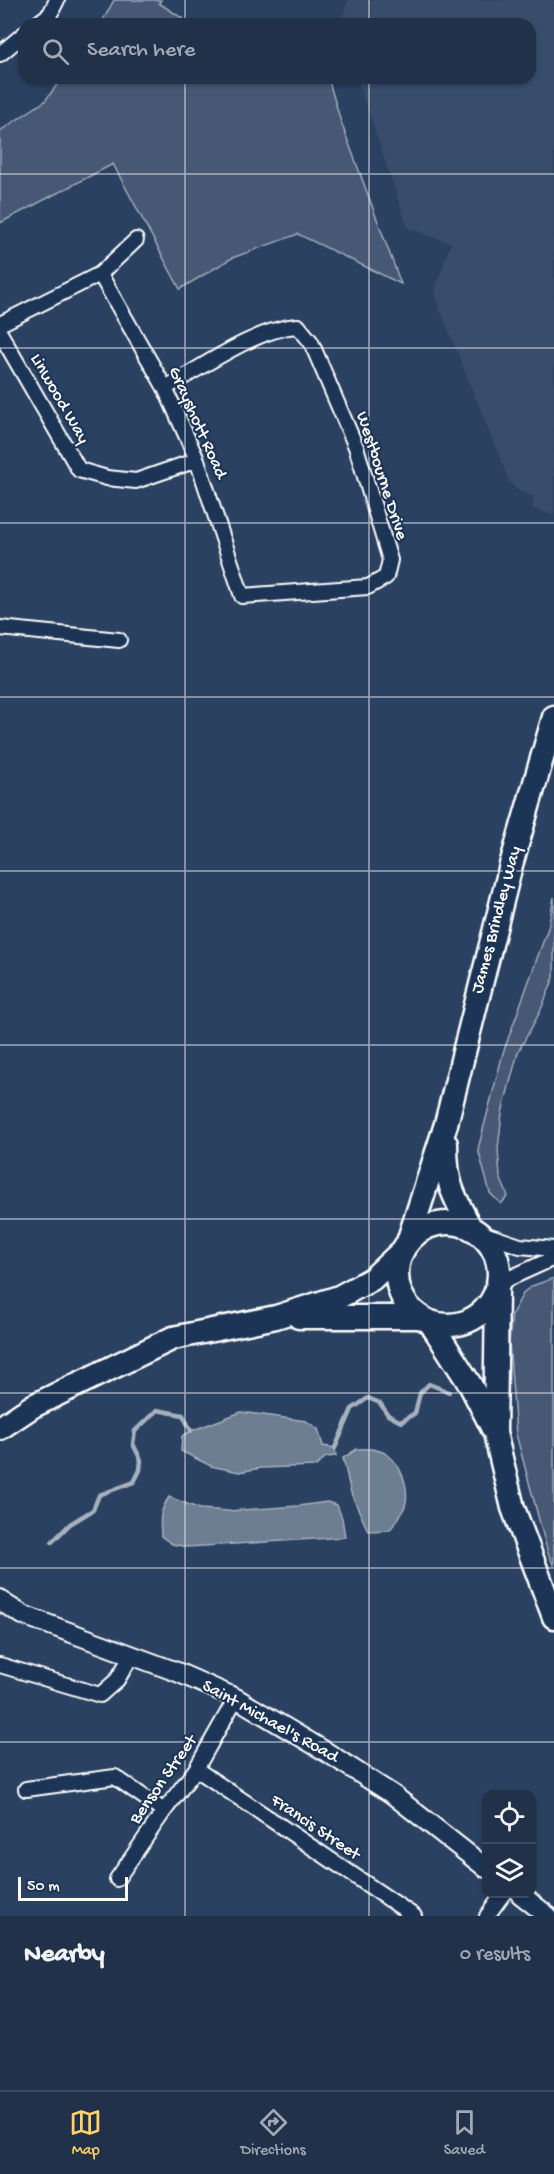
<!DOCTYPE html>
<html lang="en">
<head>
<meta charset="utf-8">
<style>
	:root { --surface:#203149; --page:#283950; --text:#f1f3f6; --muted:#a2a9b4; --line:#3d4c61; --accent:#ffd166 }
	body { margin:0; font-family:"Gochi Hand",sans-serif; background:var(--page); color:var(--text) }
	.controls { position:absolute; right:18px; bottom:18px; display:grid; overflow:hidden; border-radius:12px; box-shadow:0 2px 4px #0004 }
	.controls button { width:54px; height:54px; display:grid; place-items:center; padding:0; border:0; border-bottom:2px solid var(--line); background:var(--surface); color:var(--text); font:30px sans-serif }
	.scale { position:absolute; left:18px; bottom:15px; width:110px; box-sizing:border-box; padding-left:6px; border:3px solid #fff; border-top:0; font-size:16px; line-height:21px; white-space:nowrap; color:#fff; -webkit-text-stroke:4px #1d3557; paint-order:stroke }
	.list { margin:0; padding:0; list-style:none }
	h2 { display:flex; justify-content:space-between; align-items:center; height:78px; margin:0; padding:0 24px; font-size:26px }
	h2 small { font-size:20px; font-weight:400; color:var(--muted) }
	.icon { flex:none; width:33px; height:33px; fill:none; stroke:currentColor; stroke-width:2; stroke-linecap:round; stroke-linejoin:round }
	.map { position:relative; flex:none; width:554px; height:1916px; overflow:hidden }
	.search { position:absolute; background:var(--surface); box-shadow:0 2px 4px #0004; left:18px; right:18px; top:18px; height:66px; display:flex; align-items:center; gap:15px; box-sizing:border-box; padding:0 21px; border-radius:18px; color:var(--muted); font-size:22px }
	.sheet { height:174px; background:var(--surface) }
	nav { display:flex; justify-content:space-around; align-items:center; box-sizing:border-box; height:84px; border-top:2px solid var(--line); background:var(--surface); font-size:16px; color:var(--muted) }
	nav a { display:grid; justify-items:center; gap:3px }
	nav .on { color:var(--accent) }
	.map>svg:first-child { display:block }
</style>
</head>
<body>
<div class="map">
<svg width="554" height="1916" viewBox="0 0 554 1916">
	<rect width="100%" height="100%" fill="#2a4161"/>
	<filter id="ink" filterUnits="userSpaceOnUse"><feTurbulence type="fractalNoise" baseFrequency=".0167" numOctaves="2"/><feDisplacementMap in="SourceGraphic" scale="12" xChannelSelector="R" yChannelSelector="G"/><feConvolveMatrix kernelMatrix="1 2 1 2 8 2 1 2 1" color-interpolation-filters="sRGB"/></filter>
	<g filter="url(#ink)">
		<path fill="#394e6c" d="M348,0H554V515L532,508L534,497L517,490L509,481L436,299V287L451,243L408,228L357,78H530V24H340Z"/>
		<path fill="#465975" stroke="#a2acba" stroke-width="1.5" d="M114,0H161L159,3L191,24H101Z
			M62,78H328L341,122L401,284L298,234L232,258L180,289L113,164L0,223V131L45,101Z
			M554,897V977L540,1012L518,1052L502,1113L498,1149L500,1177L508,1196L501,1204L490,1193L478,1149L503,1053L548,928Z
			M554,1278V1566L548,1553L516,1434L509,1342L512,1314L524,1292L532,1286Z"/>
		<path fill="#6d7d92" stroke="#a7b1be" stroke-width="1.5" d="M241,1412L306,1421L318,1429L323,1446L335,1448L336,1456L326,1457L316,1466L261,1468L239,1472L211,1466L181,1451L182,1436L191,1431Z
			M357,1449C363,1449 370,1448 376,1450C397,1454 409,1482 406,1502C404,1513 396,1521 390,1530L368,1531L351,1493L343,1458Z
			M169,1497L200,1509L228,1511L298,1506L327,1502L337,1505L342,1518L345,1537L187,1547L172,1544L161,1536C160,1519 159,1512 169,1497Z"/>
		<g fill="none" stroke-linecap="round" stroke-linejoin="round">
			<path stroke="#a7b1be" stroke-width="4.5" d="M335,1448L352,1409L368,1398L380,1403L388,1415L401,1422L415,1413L420,1393L429,1384L449,1392
				M52,1542L70,1524L93,1510L99,1495L134,1482L140,1470L141,1460L133,1444L135,1431L157,1410L183,1415L191,1431"/>
			<g stroke="#fff" stroke-width="18">
				<path id="minor" d="M37,24L50,14L57,0
					M0,54L24,34
					M100,274L165,388L197,460L242,596L368,587L386,577L390,560L356,447L311,342L298,326C257,328 201,368 165,388
					M0,324L100,274L136,240
					M0,333L79,470L107,478L136,481L197,460
					M0,628L119,640
					M478,1232L520,1246L554,1249
					M499,1283L554,1258
					M0,1665L100,1695L117,1680L132,1655
					M196,1769L414,1916
					M26,1789L115,1777L164,1811
					M117,1879L164,1811L196,1769L236,1698
					M487,1916L503,1894"/>
			</g>
			<g stroke="#fff" stroke-width="22">
				<path id="tertiary" d="M0,1599L5,1604L23,1615L177,1672L236,1698L328,1753L392,1794L486,1868
					M520,1894L548,1916"/>
			</g>
			<g stroke="#fff" stroke-width="27">
				<path id="primary" d="M446,1144C446,1183 452,1193 470,1227
					M397 1274a51 51 0 1 1 102 0a51 51 0 1 1-102 0Z
					M408,1242L446,1124L511,865L554,717
					M497,1291L495,1433L513,1508L554,1617
					M299,1317H421
					M430,1322L471,1386L493,1429
					M0,1428L33,1406L173,1338L276,1317L339,1297L372,1279L403,1250"/>
			</g>
			<use href="#minor" stroke="#1d3557" stroke-width="14"/>
			<use href="#tertiary" stroke="#1d3557" stroke-width="18"/>
			<use href="#primary" stroke="#1d3557" stroke-width="22"/>
		</g>
	</g>
	<path fill="none" stroke="#fff" stroke-width="1.5" stroke-opacity="0.55" d="M185,0V24M369,0V24M185,78V1916M369,78V1916M0,174H554M0,348H554M0,523H554M0,697H554M0,871H554M0,1045H554M0,1219H554M0,1393H554M0,1568H554M0,1742H554"/>
	<g text-anchor="middle" dominant-baseline="central" stroke-width="4.5" stroke-linejoin="round" paint-order="stroke">
		<g font-size="18" fill="#fff" stroke="#1d3557">
			<text transform="translate(59 399) rotate(60)">Linwood Way</text>
			<text transform="translate(197 423) rotate(66)">Grayshott Road</text>
			<text transform="translate(381 476) rotate(72)">Westbourne Drive</text>
			<text transform="translate(497 920) rotate(-75)">James Brindley Way</text>
			<text transform="translate(270 1722) rotate(29)">Saint Michael's Road</text>
			<text transform="translate(164 1780) rotate(-55)">Benson Street</text>
			<text transform="translate(315 1828) rotate(34)">Francis Street</text>
		</g>
	</g>
</svg>
<div class="controls">
<button><svg class="icon" aria-label="locate" viewBox="0 0 24 24"><circle cx="12" cy="12" r="6"/><path d="M12 2v4M12 18v4M2 12h4M18 12h4"/></svg></button>
<button><svg class="icon" aria-label="layers" viewBox="0 0 24 24"><path d="M12 4l9 5-9 5-9-5zM3 14l9 5 9-5"/></svg></button>
</div>
<div class="scale">50 m</div>
<div class="search"><svg class="icon" aria-label="search" viewBox="0 0 24 24"><circle cx="10" cy="10" r="6"/><path d="M15 15l6 6"/></svg>Search here</div>
</div>
<section class="sheet">
<h2>Nearby<small>0 results</small></h2>
<ul class="list">
</ul>
</section>
<nav>
<a class="on"><svg class="icon" aria-label="map" viewBox="0 0 24 24"><path d="M3 6l6-2 6 2 6-2v14l-6 2-6-2-6 2zM9 4v14M15 6v14"/></svg>Map</a>
<a><svg class="icon" aria-label="directions" viewBox="0 0 24 24"><path d="M12 3l9 9-9 9-9-9zM9 14v-3h6M13 9l2 2-2 2"/></svg>Directions</a>
<a><svg class="icon" aria-label="saved" viewBox="0 0 24 24"><path d="M7 4h10v16l-5-4-5 4z"/></svg>Saved</a>
</nav>
</body>
</html>
